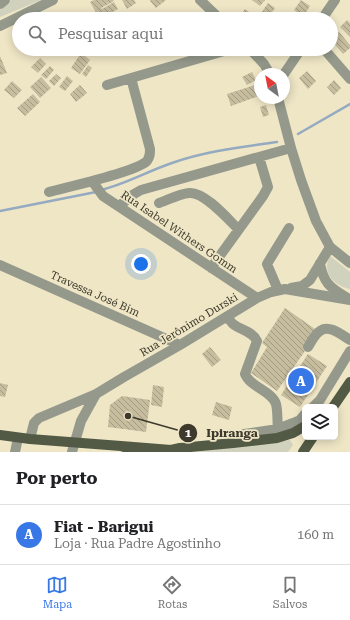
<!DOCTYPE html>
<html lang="pt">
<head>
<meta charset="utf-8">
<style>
	:root { --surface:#fff; --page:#f6f6f6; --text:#202124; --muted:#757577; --line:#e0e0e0; --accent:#3878e6 }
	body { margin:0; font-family:"Roboto Serif",serif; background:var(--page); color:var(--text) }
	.controls { position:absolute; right:12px; bottom:12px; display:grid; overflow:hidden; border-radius:6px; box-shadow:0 2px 10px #0003 }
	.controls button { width:36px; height:36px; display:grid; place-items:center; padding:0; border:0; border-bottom:1px solid var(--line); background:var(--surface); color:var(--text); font:20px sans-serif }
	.compass { position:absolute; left:254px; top:68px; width:36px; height:36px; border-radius:50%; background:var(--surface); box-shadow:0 2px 10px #0003; rotate:328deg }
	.you { position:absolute; left:141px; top:264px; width:14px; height:14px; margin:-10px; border:3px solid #fff; border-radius:50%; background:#1a73e8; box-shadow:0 0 0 6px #1a73e833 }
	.badge { display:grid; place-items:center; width:26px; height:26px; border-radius:50%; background:var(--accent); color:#fff; font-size:13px; font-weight:700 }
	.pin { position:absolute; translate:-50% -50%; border:2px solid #fff; box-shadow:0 1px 4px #0006 }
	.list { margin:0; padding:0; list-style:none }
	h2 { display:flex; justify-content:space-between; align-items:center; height:52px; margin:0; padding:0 16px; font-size:17px }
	h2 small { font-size:13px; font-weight:400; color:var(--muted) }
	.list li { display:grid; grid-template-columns:26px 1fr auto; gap:12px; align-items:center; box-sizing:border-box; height:60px; padding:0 16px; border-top:1px solid var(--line) }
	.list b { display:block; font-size:15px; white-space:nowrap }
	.list p { margin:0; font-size:13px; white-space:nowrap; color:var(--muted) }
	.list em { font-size:13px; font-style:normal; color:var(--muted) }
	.icon { flex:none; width:22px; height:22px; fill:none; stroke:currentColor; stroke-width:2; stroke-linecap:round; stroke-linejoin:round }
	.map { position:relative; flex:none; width:350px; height:452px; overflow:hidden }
	.search { position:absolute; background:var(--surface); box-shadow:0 2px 10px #0003; left:12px; right:12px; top:12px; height:44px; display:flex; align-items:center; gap:10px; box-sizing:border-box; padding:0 14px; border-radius:22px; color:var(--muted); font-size:15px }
	.sheet { height:112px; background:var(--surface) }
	nav { display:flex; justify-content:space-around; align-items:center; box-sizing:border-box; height:56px; border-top:1px solid var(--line); background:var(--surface); font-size:11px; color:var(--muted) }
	nav a { display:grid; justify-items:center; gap:2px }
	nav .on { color:var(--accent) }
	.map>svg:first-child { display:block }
</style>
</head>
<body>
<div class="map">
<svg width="350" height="452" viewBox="0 0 350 452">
	<defs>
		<pattern id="building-back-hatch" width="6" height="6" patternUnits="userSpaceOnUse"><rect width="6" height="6" fill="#c6bd9f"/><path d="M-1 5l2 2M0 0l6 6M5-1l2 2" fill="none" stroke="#a29b82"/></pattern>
	</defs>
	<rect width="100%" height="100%" fill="#efe6c6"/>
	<path fill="#d0d2bd" d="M11,0H41L0,17V10Z
		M330,256L350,272V289C334,286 321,272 330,256Z
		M290,440L293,445L288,452H194Z"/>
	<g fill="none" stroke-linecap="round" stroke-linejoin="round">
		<path stroke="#93aac0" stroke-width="2.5" d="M298,134L350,104
			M101,190C126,184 148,171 172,163C206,151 242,147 277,142
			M0,211L96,192"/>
	</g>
	<path fill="url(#building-back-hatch)" d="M94,0H113L114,1L101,8L102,9L114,2L118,9L105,16L103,13L98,16L90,2Z
		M122,0H134L136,3L127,9Z
		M151,0H166L156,8L150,1Z
		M252,0H265L260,6Z
		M301,0L310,6L303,17L294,10Z
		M268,3L275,8L267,19H257Z
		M245,9L256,17L254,19H238Z
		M347,20L350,23V37L340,27Z
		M339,32L350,45V48L343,54L331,40Z
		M73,49H84L74,55L71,50Z
		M81,53L90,60L80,74L71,68Z
		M0,56L7,73L0,75Z
		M40,58L46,64L38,73L31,67Z
		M88,65L92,68L86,77L82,74Z
		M50,66L54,70L46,79L41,75Z
		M307,71L316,81L308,89L299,78Z
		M252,72L256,80L247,85L242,77Z
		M56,74L61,78L54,86L49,81Z
		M67,76L73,81L65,91L59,87Z
		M41,77L51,88L40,98L30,87Z
		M334,80L341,88L334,95L327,87Z
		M12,81L22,90L14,98L4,90Z
		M80,85L87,93L76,102L70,94Z
		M255,85L259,96L231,106L227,94Z
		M33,94L40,102L25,116L17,108Z
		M266,105L269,115L263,117L260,107Z
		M285,308L315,329L303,349L305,351L277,391L251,373L267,347L262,343Z
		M210,347L221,360L212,367L202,354Z
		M308,354L327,366L300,407L281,395Z
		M0,383L8,385L5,397L0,396Z
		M153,385L164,387L162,407L151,405Z
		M122,396L150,400L146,432L108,427L110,405Z
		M216,402L232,407L229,420L212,415Z"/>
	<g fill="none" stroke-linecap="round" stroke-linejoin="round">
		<path stroke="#94998c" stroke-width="10" d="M200,0L220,19
			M0,4L5,0
			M322,19L335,0
			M0,26L53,0
			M250,49L264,64L270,74
			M324,49L350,79
			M284,74L301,49
			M107,85L231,49
			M278,98L291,148L301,180L316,221L330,247L350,263
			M92,181L103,196L257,298
			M49,192C67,187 136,172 147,161C150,157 150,154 150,149L131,78
			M159,203C168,200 179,194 189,193C204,191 228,219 238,229
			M119,206L134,194L141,190L291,148
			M320,263C323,282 330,288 346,297
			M0,265L180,345
			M211,268L263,196L268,187L259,157
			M291,288L302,286L310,280L330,247
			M278,290L267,264L289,228
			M227,317C229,319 231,322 233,324C241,330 253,332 257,341L245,374C250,387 272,391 276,404C278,412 277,421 278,429
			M308,347C311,342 315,334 320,331C329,324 342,335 350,340
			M313,407L320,400L350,351
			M30,439L34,423L39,418L96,394
			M233,443L244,434L278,429L293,423L300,420L305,414
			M15,452L18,438
			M72,452L81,421L96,394L124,377L180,345L257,298L271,292L285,289L350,300"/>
		<path stroke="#525a45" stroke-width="10" d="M333,407L350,382
			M0,435L30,439L121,446L127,448
			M121,446L171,450L180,448L233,443L277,438L293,433L305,426
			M303,452L313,437"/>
	</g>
	<g text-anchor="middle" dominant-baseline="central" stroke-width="3.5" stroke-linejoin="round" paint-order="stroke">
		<g font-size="11" fill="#3d3a2d" stroke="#efe6c6">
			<text transform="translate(179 232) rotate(34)">Rua Isabel Withers Gomm</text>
			<text transform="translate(95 294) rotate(24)">Travessa José Bim</text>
			<text transform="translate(189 325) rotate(-31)">Rua Jerônimo Durski</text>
		</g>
	</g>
	<path fill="none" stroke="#3d3a2d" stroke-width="1.5" d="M128 416L188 433"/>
	<g fill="#3d3a2d" stroke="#efe6c6" stroke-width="1.5">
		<circle cx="128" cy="416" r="4"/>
		<circle cx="188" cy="433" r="10"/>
	</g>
	<g font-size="12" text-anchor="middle" font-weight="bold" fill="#fff">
		<text x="188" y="437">1</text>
	</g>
	<g font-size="12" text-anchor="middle" font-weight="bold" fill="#3d3a2d" stroke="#efe6c6" stroke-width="3.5" stroke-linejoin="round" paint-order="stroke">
		<text x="232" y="437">Ipiranga</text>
	</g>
</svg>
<div class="controls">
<button><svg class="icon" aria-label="layers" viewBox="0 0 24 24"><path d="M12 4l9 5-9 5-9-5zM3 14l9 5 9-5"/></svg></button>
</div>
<svg class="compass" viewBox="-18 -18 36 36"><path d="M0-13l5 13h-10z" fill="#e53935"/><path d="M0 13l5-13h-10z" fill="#757577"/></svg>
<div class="you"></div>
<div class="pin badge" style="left:301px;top:381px">A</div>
<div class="search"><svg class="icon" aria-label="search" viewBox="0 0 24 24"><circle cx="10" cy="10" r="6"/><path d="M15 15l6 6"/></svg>Pesquisar aqui</div>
</div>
<section class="sheet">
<h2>Por perto<small></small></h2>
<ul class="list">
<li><span class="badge">A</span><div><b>Fiat - Barigui</b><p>Loja · Rua Padre Agostinho</p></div><em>160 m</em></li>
</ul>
</section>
<nav>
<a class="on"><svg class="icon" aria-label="map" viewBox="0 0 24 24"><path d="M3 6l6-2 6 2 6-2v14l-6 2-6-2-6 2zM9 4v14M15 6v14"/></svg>Mapa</a>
<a><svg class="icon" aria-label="directions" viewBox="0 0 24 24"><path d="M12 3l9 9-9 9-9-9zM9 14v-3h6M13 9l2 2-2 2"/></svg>Rotas</a>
<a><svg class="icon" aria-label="saved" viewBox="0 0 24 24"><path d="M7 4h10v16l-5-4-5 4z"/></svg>Salvos</a>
</nav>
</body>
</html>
